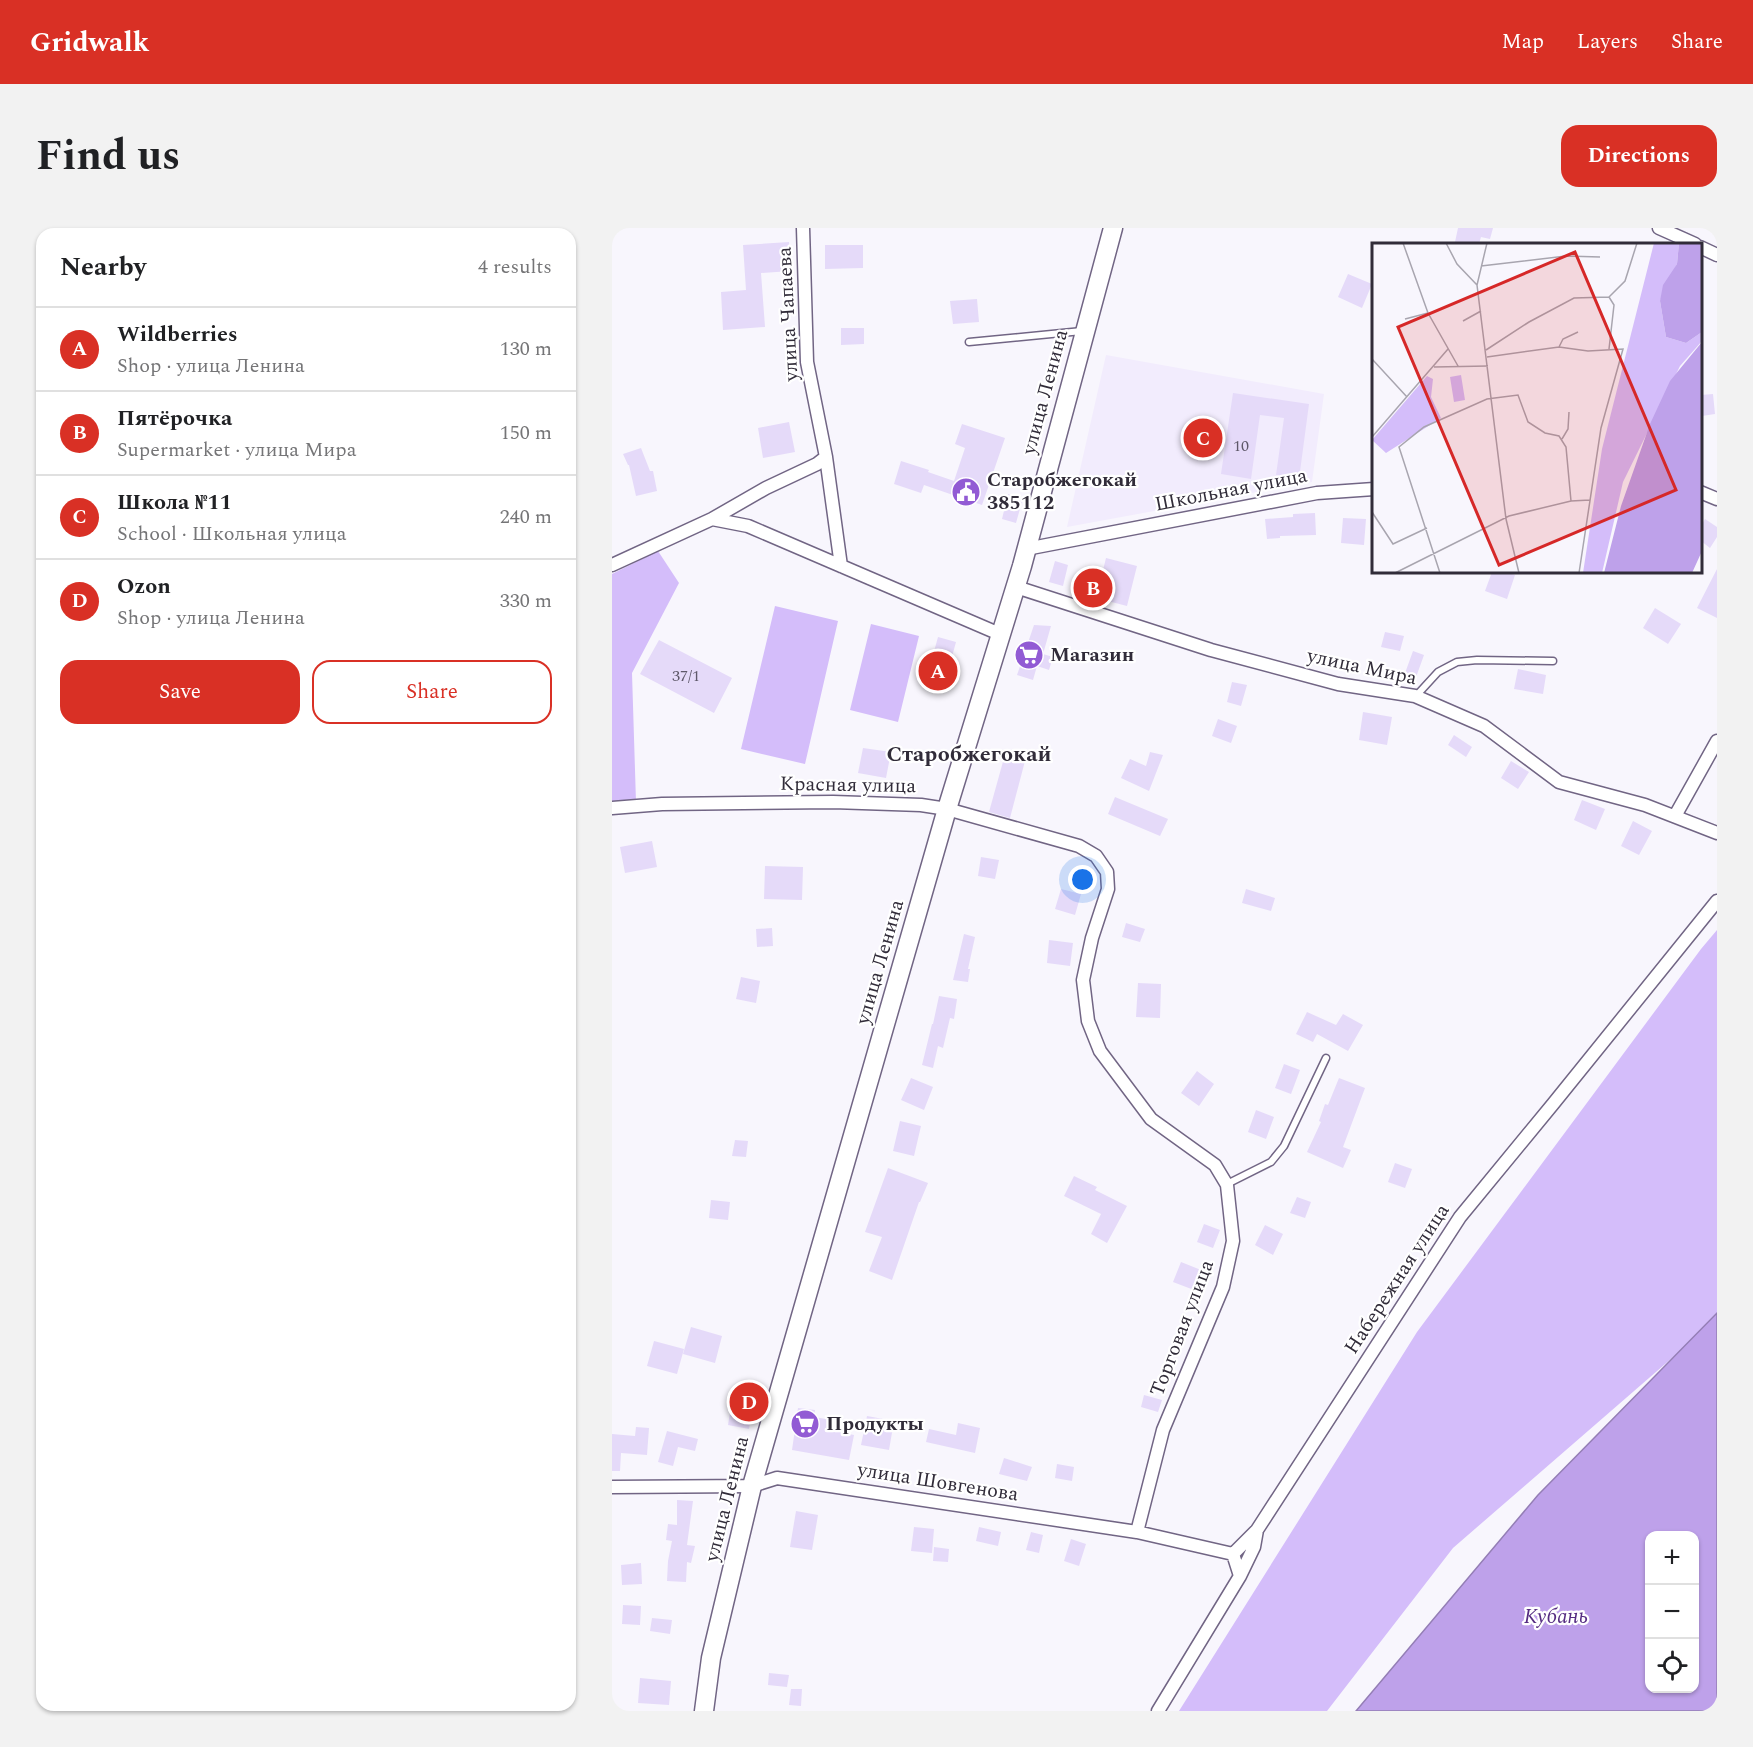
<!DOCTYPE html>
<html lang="en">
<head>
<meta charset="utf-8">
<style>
	:root { --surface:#fff; --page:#f2f2f2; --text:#202124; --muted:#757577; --line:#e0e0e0; --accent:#d93025 }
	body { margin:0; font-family:Spectral,serif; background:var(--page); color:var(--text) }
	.controls { position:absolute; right:18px; bottom:18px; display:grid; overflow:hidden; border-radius:12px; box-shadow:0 2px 4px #0004 }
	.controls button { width:54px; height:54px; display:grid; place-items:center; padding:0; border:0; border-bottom:2px solid var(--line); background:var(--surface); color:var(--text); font:30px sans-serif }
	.you { position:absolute; left:471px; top:652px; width:21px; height:21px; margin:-15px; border:4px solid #fff; border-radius:50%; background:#1a73e8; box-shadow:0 0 0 9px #1a73e833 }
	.badge { display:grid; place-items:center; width:39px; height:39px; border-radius:50%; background:var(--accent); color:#fff; font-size:20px; font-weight:700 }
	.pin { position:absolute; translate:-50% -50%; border:3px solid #fff; box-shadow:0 2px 6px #0006 }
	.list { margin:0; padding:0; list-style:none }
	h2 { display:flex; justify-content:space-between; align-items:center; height:78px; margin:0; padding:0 24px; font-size:26px }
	h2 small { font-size:20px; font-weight:400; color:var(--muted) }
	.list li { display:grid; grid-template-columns:39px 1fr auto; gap:18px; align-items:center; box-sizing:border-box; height:84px; padding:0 24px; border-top:2px solid var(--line) }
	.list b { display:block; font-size:22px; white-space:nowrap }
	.list p { margin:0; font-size:20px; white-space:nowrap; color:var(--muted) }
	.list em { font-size:20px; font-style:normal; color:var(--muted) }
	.actions { display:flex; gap:12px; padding:18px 24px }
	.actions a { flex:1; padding:14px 0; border:2px solid var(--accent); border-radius:18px; text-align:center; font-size:21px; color:var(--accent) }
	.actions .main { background:var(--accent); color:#fff }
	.icon { flex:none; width:33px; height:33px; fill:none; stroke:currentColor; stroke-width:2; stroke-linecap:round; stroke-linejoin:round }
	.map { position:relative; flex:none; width:1105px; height:1483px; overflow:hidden; border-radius:18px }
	header { display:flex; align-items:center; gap:36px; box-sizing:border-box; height:84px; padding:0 30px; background:var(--accent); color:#fff }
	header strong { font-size:28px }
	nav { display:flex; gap:33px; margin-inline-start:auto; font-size:21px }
	.intro { display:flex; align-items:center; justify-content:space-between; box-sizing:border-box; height:144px; padding:0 36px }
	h1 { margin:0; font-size:42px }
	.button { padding:15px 27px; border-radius:18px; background:var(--accent); color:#fff; font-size:21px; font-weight:700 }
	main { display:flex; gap:36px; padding:0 36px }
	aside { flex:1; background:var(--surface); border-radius:18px; box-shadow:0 2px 4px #0004 }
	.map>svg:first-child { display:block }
</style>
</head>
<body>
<header>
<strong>Gridwalk</strong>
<nav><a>Map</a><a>Layers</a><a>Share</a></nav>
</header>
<div class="intro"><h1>Find us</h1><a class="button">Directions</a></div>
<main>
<aside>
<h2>Nearby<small>4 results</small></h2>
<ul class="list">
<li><span class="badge">A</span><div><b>Wildberries</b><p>Shop · улица Ленина</p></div><em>130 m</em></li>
<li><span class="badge">B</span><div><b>Пятёрочка</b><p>Supermarket · улица Мира</p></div><em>150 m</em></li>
<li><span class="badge">C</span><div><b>Школа №11</b><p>School · Школьная улица</p></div><em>240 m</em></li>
<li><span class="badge">D</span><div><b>Ozon</b><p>Shop · улица Ленина</p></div><em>330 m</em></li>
</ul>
<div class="actions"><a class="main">Save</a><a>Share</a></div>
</aside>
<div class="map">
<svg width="1105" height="1483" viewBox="0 0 1105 1483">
	<rect width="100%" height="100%" fill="#f8f6fd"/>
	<path fill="#f2ecfd" d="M494,127L712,166L700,254L455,299Z"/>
	<path fill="#d4bdfa" d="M46,323L67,355L20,445L24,574L0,575V346Z
		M163,378L226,393L193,536L129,521Z
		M259,396L307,408L286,494L238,482Z
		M1105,702V1091L841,1320L715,1483H567L805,1104L1089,721Z"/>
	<path fill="#bea1ea" stroke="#947eb5" stroke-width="1.5" fill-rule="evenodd" d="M1105,1085V1483H744L926,1267ZM1038,1308H1082V1460H1038Z"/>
	<path fill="#e5daf9" d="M846,0H881L878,11L869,9L867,16H854L843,14Z
		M177,14L179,43L149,45L153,99L111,102L109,64L134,62L131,17Z
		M213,17H251V40L213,41Z
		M736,46L760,56L750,80L726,69Z
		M365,71L367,94L341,96L338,73Z
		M229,100H252V116L229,117Z
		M621,165L697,176L687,251L664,247L672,190L648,187L639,251L609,246Z
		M1101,166L1103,186L1090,188L1089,167Z
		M177,194L183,224L151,230L146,200Z
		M350,196L393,210L370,277L312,257L309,265L282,256L289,233L317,242L316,244L342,253L353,220L343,216Z
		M29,220L38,243H41L45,263L24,268L17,237H16L11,226Z
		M396,266L411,270L404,295L390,291Z
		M703,285L704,307L668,308V310L655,311L653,291L681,289V286Z
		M731,290L754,291L752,317L729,315Z
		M1093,291L1105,299V309L1098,320L1089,313V298Z
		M494,330L525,338L515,378L484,370Z
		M443,333L456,337L451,358L437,354Z
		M1105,341V390L1085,380Z
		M880,344H893L903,347L895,371L873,363Z
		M1043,380L1069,396L1056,416L1031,400Z
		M422,397L439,398L431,426L441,429L437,442L425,438L421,452L405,447Z
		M773,404L792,408L788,423L769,419Z
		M326,409L344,414L333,454L315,449Z
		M47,412L120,450L102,485L28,446Z
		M801,423L812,427L803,452L792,448Z
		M906,441L934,447L931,466L902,461Z
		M620,454L635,457L629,478L615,474Z
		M751,484L780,489L775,517L747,512Z
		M606,491L625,498L619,515L600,508Z
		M842,507L860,519L854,529L836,517Z
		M251,520L279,524L274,550L246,545Z
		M538,524L551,527L537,563L509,550L518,531L534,538Z
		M392,530L413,533L398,590L377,584Z
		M899,533L917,544L906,561L889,550Z
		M503,569L556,591L548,608L496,586Z
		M970,572L993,581L984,602L962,592Z
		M1021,593L1040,603L1027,627L1009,618Z
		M40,613L45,639L13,645L8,619Z
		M369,629L387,632L383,651L366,648Z
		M153,638L191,639L190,672L152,671Z
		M449,661L469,666L463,687L443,681Z
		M634,661L663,670L659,683L630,675Z
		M514,695L533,701L528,714L510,709Z
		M160,700L161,718L145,719L144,701Z
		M352,706L363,709L356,741H358L356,754L341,752Z
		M437,712L461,715L458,738L435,735Z
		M129,749L148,753L144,775L124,771Z
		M526,755L549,756L548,790L524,789Z
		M327,768L345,771L342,791L338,790L331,820L326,818L321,840L310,837L320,796H321Z
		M695,784L724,797L731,786L751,797L736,823L705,806L701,814L684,806Z
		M672,836L688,842L679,866L663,860Z
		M585,843L602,856L587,878L569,865Z
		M299,850L321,859L312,882L289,872Z
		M727,850L753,860L731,919L739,922L731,940L695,924L709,894L707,893L713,876L716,877Z
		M644,882L662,889L654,911L636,904Z
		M288,893L309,898L302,928L281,923Z
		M123,912L136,913L134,929L120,928Z
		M783,935L800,941L793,960L776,954Z
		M276,940L316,955L308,974H307L280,1052L257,1043L270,1009L253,1004Z
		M462,948L485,959L483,962L515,978L495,1015L479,1006L489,986L452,968Z
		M685,969L699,974L693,990L678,985Z
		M99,972L118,974L116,992L97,990Z
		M592,996L608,1002L601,1020L585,1014Z
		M653,997L671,1006L661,1027L643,1017Z
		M569,1034L589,1042L582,1062L561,1054Z
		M79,1099L110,1108L103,1135L71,1126Z
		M42,1113L72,1121L65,1146L35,1138Z
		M121,1166L142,1170L137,1201L116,1197Z
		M532,1167L550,1172L546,1184L529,1179Z
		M186,1180L203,1182L202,1189L220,1192L218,1202L242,1207L237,1232L180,1222Z
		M255,1188L282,1193L277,1222L249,1217Z
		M346,1195L368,1200L363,1225L314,1214L317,1201L344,1207Z
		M24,1199L37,1200L35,1227L9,1225L8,1243H0V1206L23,1208Z
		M55,1203L86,1211L83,1223L66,1219L61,1238L46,1234Z
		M392,1230L420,1239L415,1253L387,1246Z
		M445,1236L462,1239L460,1253L443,1250Z
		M65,1272L81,1273L75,1317L83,1318L79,1335L75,1334L74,1354L55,1353L56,1333L60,1313L54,1312L56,1296L65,1297Z
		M184,1283L206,1287L200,1322L178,1319Z
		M302,1299L322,1301L320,1325L299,1323Z
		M367,1299L389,1304L386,1318L364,1313Z
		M419,1304L431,1307L427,1325L414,1322Z
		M459,1311L474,1316L467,1338L452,1333Z
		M322,1319L337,1321L336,1334L321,1333Z
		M29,1335L30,1356L10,1357L9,1337Z
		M11,1377L29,1378L28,1397L10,1396Z
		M40,1390L60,1392L58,1406L38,1403Z
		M157,1445L177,1447L175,1459L156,1457Z
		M28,1450L59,1453L57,1477L26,1475Z
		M179,1461H190L189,1478L177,1477Z"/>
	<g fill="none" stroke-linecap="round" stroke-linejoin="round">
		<g stroke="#716584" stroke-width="9">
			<path id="lane" d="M357,114L470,103
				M804,468L826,444L845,434L865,432L941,433
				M615,956L659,934L672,918L714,830"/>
		</g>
		<g stroke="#716584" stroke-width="15">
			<path id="street" d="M191,0L195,134L214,229L229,338
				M1047,0L1083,16
				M1088,19L1105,27
				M1088,264L1105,271
				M100,291L136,298L390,407
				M414,321L705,265L762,261
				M0,337L100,291L154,260L205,236L214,229
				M404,359L599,422L726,456L803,468L872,498L947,554L1033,577L1105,605
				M0,580L50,576L221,574L309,577L335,581L467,618L484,628L495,644L496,661L480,710L471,752L476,793L488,823L539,891L603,937L615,957L621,1013L611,1059L551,1202L525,1304
				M1063,588L1105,513
				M0,1259L140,1258L165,1250L525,1304L621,1326L628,1348
				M621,1326L645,1302
				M546,1483L628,1348L642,1319L645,1302L848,989L941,876L1105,673"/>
		</g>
		<g stroke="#716584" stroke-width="21">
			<path id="secondary" d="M92,1483L99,1430L140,1258L335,581L410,338L501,0"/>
		</g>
		<use href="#lane" stroke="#fff" stroke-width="6"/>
		<use href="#street" stroke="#fff" stroke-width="12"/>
		<use href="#secondary" stroke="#fff" stroke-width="18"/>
	</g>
	<defs>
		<g id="civic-disc" transform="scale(1.5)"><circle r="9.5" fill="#925bd4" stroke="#fff"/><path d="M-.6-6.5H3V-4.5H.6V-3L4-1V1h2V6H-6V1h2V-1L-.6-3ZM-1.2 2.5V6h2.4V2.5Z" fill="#fff"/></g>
		<g id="supermarket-disc" transform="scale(1.5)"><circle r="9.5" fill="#925bd4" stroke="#fff"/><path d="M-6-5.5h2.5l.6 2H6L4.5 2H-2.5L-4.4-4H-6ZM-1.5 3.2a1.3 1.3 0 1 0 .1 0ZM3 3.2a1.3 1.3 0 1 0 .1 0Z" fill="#fff"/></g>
	</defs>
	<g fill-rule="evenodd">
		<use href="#civic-disc" x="354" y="264"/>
		<use href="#supermarket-disc" x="417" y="427"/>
		<use href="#supermarket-disc" x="193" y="1196"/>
	</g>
	<g text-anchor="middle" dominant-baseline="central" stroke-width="4.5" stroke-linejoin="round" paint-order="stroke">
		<g font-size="16" fill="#5e5869">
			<text x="629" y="218">10</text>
			<text x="74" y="448">37/1</text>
		</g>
		<g font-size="20" fill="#312c39" stroke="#fff">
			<text transform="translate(176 86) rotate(-93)">улица Чапаева</text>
			<text transform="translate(433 164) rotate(-75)">улица Ленина</text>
			<text transform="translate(619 262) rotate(-11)">Школьная улица</text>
			<text transform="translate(750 439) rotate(12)">улица Мира</text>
			<text transform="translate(236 557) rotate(1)">Красная улица</text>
			<text transform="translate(268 734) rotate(-74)">улица Ленина</text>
			<text transform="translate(785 1051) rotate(-57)">Набережная улица</text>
			<text transform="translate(570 1100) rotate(-69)">Торговая улица</text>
			<text transform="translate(326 1254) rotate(9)">улица Шовгенова</text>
			<text transform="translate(115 1271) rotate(-76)">улица Ленина</text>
		</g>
		<g font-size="20" font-weight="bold" fill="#312c39" stroke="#fff" text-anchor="start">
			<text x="375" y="252">Старобжегокай<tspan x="375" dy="23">385112</tspan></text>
			<text x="438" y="427">Магазин</text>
			<text x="214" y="1196">Продукты</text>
		</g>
		<g font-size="21" font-style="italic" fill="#552c82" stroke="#fff">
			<text x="944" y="1389">Кубань</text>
		</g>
		<g font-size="22" font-weight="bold" fill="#312c39" stroke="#fff">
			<text x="357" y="526">Старобжегокай</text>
		</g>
	</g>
	<g transform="translate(760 15)">
		<rect width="330" height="330" fill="#f8f6fd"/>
		<path d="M282,0H307L305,21L288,58L294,94L314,100L330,89V98L308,123L251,239L230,330H211L230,206ZM89,132L93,157L82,159L78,134ZM55,133L61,136L59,154L69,175L14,210L0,197Z" fill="#d4bdfa"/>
		<path d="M307,0H330V89L314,100L294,94L288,58L291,42L305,21ZM330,99V308L320,330H232L249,263L278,181L298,138Z" fill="#bea1ea"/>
		<path fill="none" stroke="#a8a5af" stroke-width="1.5" d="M31,0L56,70L86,123M74,0L85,21L105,42M115,0L105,42L134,276L147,330M109,23L194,13L228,14M237,54L253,38L265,0M33,76L56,70M91,78L109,68M187,104L191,96L206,89M237,106L242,62L237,54M114,107L157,79L202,55L237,54M115,114L187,104L216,108L251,106L229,185L207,330M0,116L35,154M62,124L116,123M0,194L76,106M190,196L196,186L197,169M0,269L21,301L55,285M23,330L137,273L199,258L218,257M68,330L27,204L52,184L115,156L146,152L156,179L173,190L187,193L194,204L199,258"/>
		<path fill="#d62828" fill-opacity="0.15" stroke="#d62828" stroke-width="3" d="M203,9L304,247L127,322L26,84Z"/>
		<rect width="330" height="330" fill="none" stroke="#312c39" stroke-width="3"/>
	</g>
</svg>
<div class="controls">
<button>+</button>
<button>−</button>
<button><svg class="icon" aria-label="locate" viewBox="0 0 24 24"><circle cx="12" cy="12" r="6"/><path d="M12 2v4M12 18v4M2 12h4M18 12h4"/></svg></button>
</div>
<div class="you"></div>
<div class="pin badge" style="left:326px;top:443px">A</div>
<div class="pin badge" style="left:481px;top:360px">B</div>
<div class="pin badge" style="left:591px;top:210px">C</div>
<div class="pin badge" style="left:137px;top:1174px">D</div>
</div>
</main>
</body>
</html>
